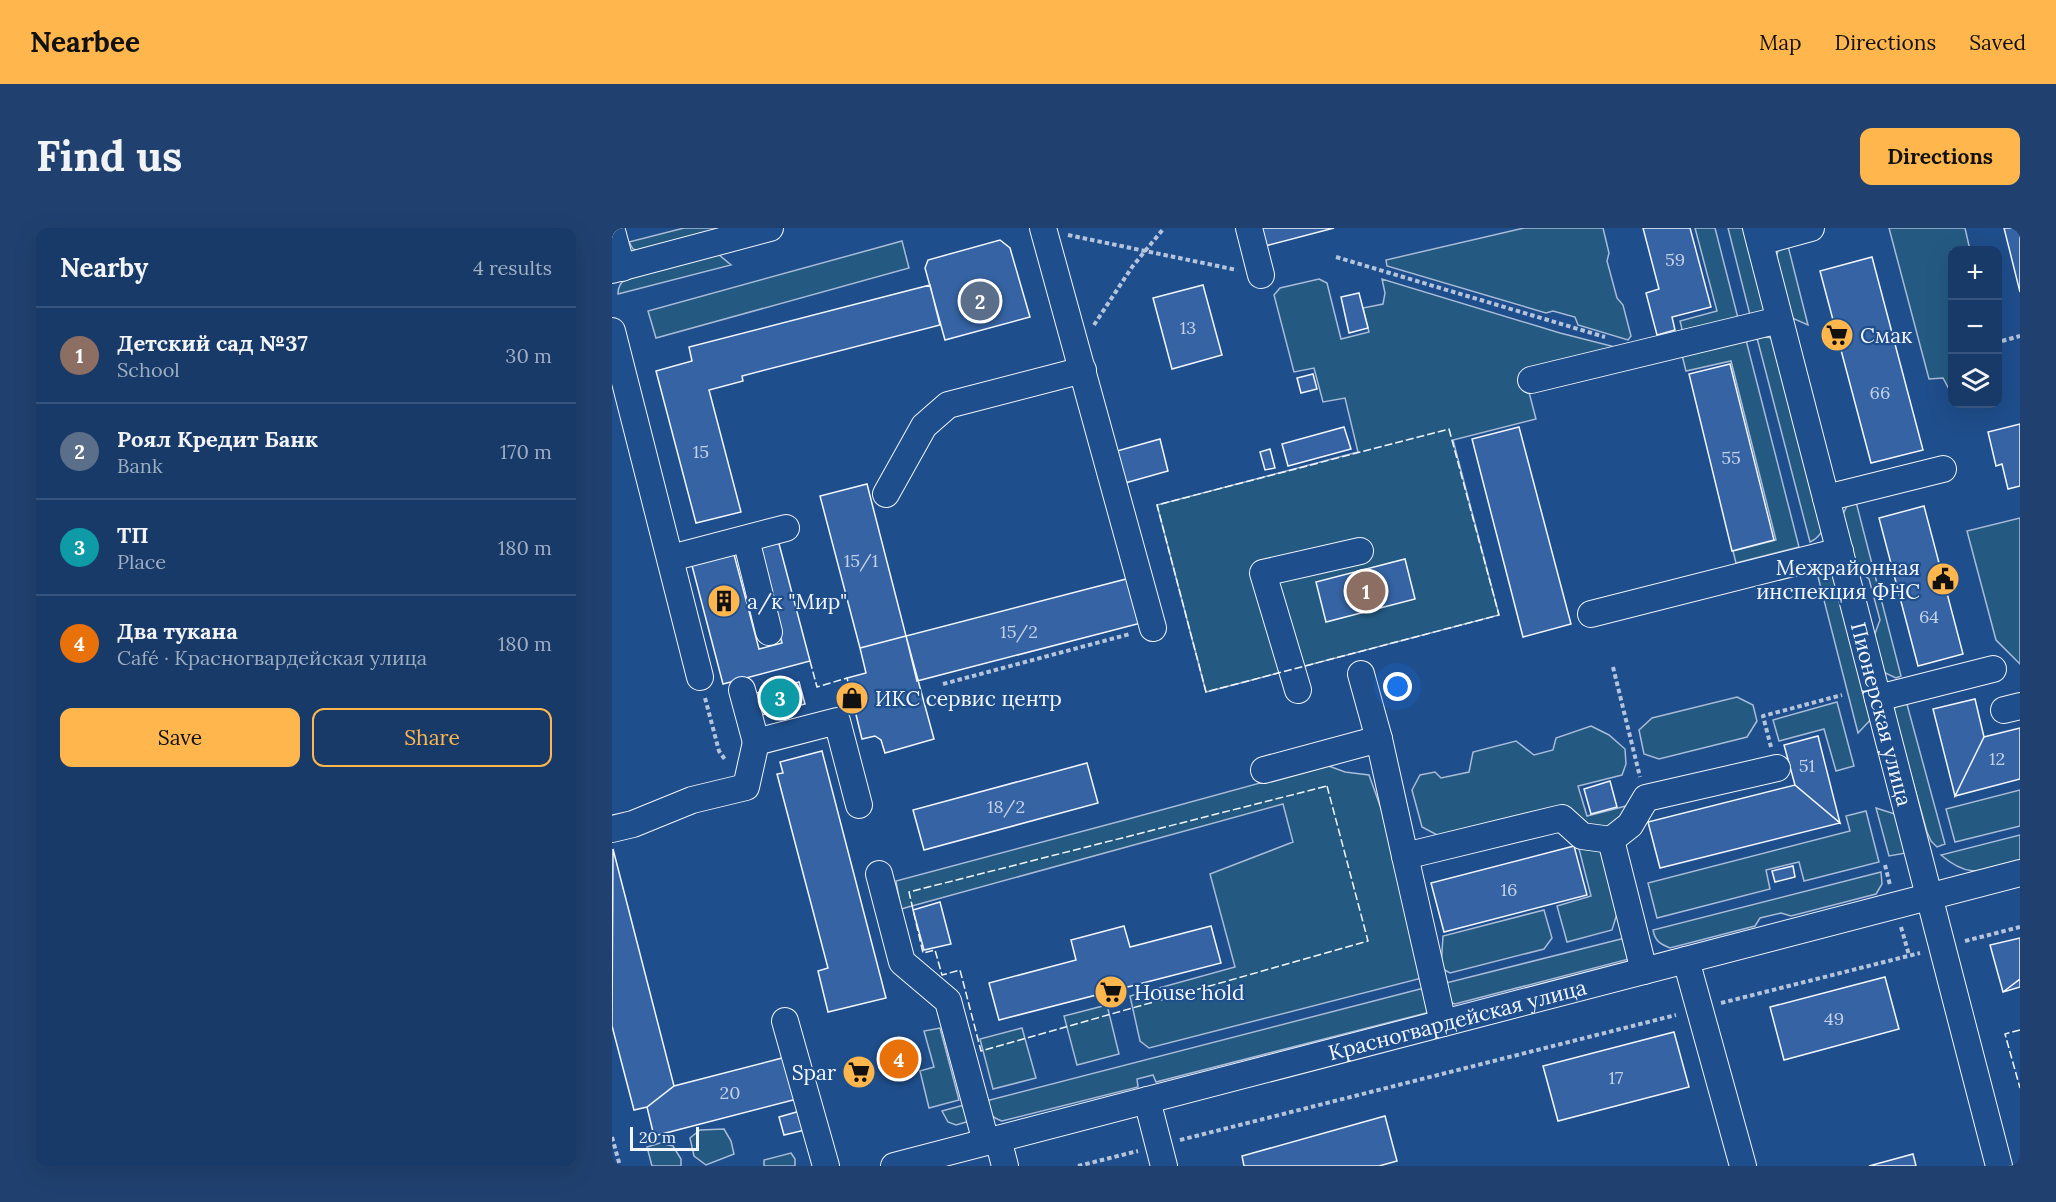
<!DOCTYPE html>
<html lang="en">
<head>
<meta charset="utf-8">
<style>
	:root { --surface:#173a69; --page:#20416f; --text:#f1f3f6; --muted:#9eadc0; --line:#36547d; --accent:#ffb74d }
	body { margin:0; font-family:Lora,serif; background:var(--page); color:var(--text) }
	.controls { position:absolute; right:18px; top:18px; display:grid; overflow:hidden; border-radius:12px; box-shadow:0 6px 24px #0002 }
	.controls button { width:54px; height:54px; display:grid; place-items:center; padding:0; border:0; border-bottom:2px solid var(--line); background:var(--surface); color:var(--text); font:30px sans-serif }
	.scale { position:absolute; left:18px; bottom:15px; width:69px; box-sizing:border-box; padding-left:6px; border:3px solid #f2f6ff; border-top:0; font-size:16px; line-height:21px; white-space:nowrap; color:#f2f6ff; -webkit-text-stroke:4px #1f4e8c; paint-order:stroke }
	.you { position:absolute; left:786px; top:459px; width:21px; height:21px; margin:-15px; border:4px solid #fff; border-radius:50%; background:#1a73e8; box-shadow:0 0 0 9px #1a73e833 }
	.badge { display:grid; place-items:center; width:39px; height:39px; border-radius:50%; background:var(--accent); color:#fff; font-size:20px; font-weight:700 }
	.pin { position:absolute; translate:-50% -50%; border:3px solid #fff; box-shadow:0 2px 6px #0006 }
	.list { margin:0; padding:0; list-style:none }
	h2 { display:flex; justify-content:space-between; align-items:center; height:78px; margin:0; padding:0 24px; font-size:26px }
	h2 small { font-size:20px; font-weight:400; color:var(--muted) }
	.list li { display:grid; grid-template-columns:39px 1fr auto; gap:18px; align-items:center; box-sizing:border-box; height:96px; padding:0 24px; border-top:2px solid var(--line) }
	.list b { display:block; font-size:22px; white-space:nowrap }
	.list p { margin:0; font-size:20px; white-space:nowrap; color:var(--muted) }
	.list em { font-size:20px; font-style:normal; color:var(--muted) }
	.actions { display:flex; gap:12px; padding:18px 24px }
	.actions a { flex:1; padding:14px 0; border:2px solid var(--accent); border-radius:12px; text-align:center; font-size:21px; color:var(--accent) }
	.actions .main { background:var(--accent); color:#111 }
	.icon { flex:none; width:33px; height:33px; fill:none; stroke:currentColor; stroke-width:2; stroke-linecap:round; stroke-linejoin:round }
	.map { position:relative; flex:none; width:1408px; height:938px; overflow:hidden; border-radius:12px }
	header { display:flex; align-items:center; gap:36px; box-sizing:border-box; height:84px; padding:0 30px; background:var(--accent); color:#111 }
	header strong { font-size:28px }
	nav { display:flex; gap:33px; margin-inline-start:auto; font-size:21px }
	.intro { display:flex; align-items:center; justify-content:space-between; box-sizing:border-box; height:144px; padding:0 36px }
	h1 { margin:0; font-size:42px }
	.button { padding:15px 27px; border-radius:12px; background:var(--accent); color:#111; font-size:21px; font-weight:700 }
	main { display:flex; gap:36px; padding:0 36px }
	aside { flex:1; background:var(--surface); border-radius:12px; box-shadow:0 6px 24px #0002 }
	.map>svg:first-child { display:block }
</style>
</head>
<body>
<header>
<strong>Nearbee</strong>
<nav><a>Map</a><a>Directions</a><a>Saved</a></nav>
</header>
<div class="intro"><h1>Find us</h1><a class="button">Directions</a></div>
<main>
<aside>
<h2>Nearby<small>4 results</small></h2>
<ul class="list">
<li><span class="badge" style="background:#8d6e63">1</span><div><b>Детский сад №37</b><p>School</p></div><em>30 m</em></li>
<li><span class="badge" style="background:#5c6f8a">2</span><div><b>Роял Кредит Банк</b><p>Bank</p></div><em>170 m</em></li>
<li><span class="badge" style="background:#0f9aa8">3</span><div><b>ТП</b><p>Place</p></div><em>180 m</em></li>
<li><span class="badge" style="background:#e8710a">4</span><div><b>Два тукана</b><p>Café · Красногвардейская улица</p></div><em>180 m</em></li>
</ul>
<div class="actions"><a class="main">Save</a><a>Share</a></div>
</aside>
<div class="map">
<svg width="1408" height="938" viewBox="0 0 1408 938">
	<rect width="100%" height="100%" fill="#1f4e8c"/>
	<path fill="#245a82" stroke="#a8bbd7" stroke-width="1.5" d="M72,0H127L30,24L21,21L17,14Z
		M912,0H991L997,25L995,33L1005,70L1011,77L1019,108L1016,112L966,97L963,89L941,83L934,85L775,38L774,32Z
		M1083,0H1103L1127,94L1072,109L1068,93L1105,83Z
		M1116,0H1137L1154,83L1139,91Z
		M1277,0H1353L1358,22H1340V160L1337,161L1331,150L1317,151Z
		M290,13L297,40L44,110L36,83Z
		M1176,18L1196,97L1180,90L1164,30L1166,23Z
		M106,26L119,37L6,66C6,58 9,54 16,49Z
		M707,51L715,55L729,111L757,104L751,80L771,76L773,65L770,51L948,105L1011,121L913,149L924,191L841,212L887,387L594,464L545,277L746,224L733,170L711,174L702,140L682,144L662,67L668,60Z
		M1152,109L1161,110L1213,295C1210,304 1207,310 1198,314L1145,110Z
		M1134,112L1187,319L1124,335L1121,323L1164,312L1119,133L1074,143L1070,127Z
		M1244,274L1289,448L1284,450L1269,443L1261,411L1268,392L1257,351L1244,341L1230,288L1236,276Z
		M1408,290V436L1384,412L1355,303Z
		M1215,340L1224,342L1262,488L1246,505L1204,341Z
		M1125,469L1141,477L1145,493L1135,509L1047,531L1032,526L1027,502L1040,490Z
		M1293,469L1333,616L1325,619L1319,613L1315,604L1282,486L1283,475Z
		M1225,474L1242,538L1224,543L1212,501L1167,513L1161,492Z
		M979,498L997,507L1013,521L1014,536L1010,547L966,558L975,588L1014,578L1017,588L999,602L827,608L810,599L800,562L808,547L823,544L829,550L857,544L861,524L904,513L922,527L941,522L944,510Z
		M714,537L733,544L757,547L785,625L810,750L537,820L528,813L518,768L623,739L598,646L681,614L671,576L289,681L284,653L509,593Z
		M1408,562V598L1343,614L1334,581Z
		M1264,580L1289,588L1294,625L1277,628Z
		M1254,583L1267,634L1192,653L1187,634L1154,642L1158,661L1045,690L1036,655L1238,603L1234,588Z
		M1408,607V633C1373,641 1359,653 1329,627Z
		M966,617H993L1008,676L1000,702L955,714L945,678L979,668Z
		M1269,644L1270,656L1264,666L1179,688L1169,685L1148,690L1143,698L1058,720C1048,716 1043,713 1041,702Z
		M932,682L940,710L932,721L838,745L829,740L831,708Z
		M1017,709V731L843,776L834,773L830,756Z
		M816,759L820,779L814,785L544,854L541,847L525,851L526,859L390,893C379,889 375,885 370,874Z
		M495,777L507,826L465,837L452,788Z
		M328,800L347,872L317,880L308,843L322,839L312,803Z
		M410,800L424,850L381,861L368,811Z
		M356,876L359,885L354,894L344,897L336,894L330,883Z
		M112,901L119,913L122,926L94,937L82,928L78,910L88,902Z
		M48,915L61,918L69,931V938H40L35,919Z
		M179,925L183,931V938H152V932Z"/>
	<path fill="#3563a3" stroke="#f2f6ff" stroke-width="1.5" d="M649,0H722L653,18Z
		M1031,0H1078L1099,79L1060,89L1063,102L1045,107L1034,65L1047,61Z
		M1392,0H1408V64Z
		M388,12L398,20L418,89L333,112L313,40L316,32Z
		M1260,29L1311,222L1259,235L1208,43Z
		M318,57L328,97L130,148L131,153L97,162L129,284L84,295L44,143L80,133L77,119Z
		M591,57L610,127L560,141L541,70Z
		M747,65L756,100L737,105L729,69Z
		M1118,136L1162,312L1120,323L1077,146Z
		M701,146L705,161L689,165L685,150Z
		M1408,196V258L1396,261L1390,236L1384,238L1376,204Z
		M732,199L739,221L676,238L670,216Z
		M907,199L959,396L911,409L860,211Z
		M548,211L556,243L513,255L505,223Z
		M658,221L663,240L653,242L648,224Z
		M255,256L294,408L248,420L208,268Z
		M1312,278L1351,426L1306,438L1267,290Z
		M166,312L198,433L111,456L78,330L120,319L147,421L170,415L145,318Z
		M793,331L803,371L714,394L704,354Z
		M518,350L529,395L305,453L294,408Z
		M294,408L322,511L273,525L269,512L263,508L250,511L235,450L254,445L248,420Z
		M187,454L193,476L150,487L144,465Z
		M1363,471L1372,509L1343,568L1321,481Z
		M1408,500V551L1343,568L1372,509Z
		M1206,508L1228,595L1183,557L1172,517Z
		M210,523L274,770L216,784L206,743L216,740L165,546L171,545L168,534Z
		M475,535L486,575L312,622L301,582Z
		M998,553L1005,579L979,586L972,561Z
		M1183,557L1228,595L1048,640L1036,594Z
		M962,618L975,667L832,704L819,655Z
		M1,621L62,858L35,879L22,882L0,798Z
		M1181,638L1183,649L1163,654L1160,643Z
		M328,674L339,716L312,722L301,682Z
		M512,698L518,719L599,698L609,735L387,792L377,755L464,732L459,712Z
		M1408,710V751L1391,764L1378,717Z
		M1273,749L1287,801L1172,832L1158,779Z
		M1408,751V759L1391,764Z
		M1062,804L1077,859L946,893L931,838Z
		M174,829L185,871L42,908L35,879L62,858Z
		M188,883L193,902L172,907L167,889Z
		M773,888L785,933L767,938H632L630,928Z
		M1301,926L1304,938H1257Z"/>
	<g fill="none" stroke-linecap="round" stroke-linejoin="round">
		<g stroke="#f2f6ff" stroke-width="28">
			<g id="minor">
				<path d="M431,0L541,400"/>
				<path d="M637,0L649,47"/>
				<path id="s1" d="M1144,0L1387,938"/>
				<path d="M0,3L10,40"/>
				<path d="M1148,14L1199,0"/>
				<path d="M0,42L158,0"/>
				<path d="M0,103L88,449"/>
				<path d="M919,152L1167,92"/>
				<path d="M274,266L312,198L336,177L471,142"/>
				<path d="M1214,270L1331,241"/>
				<path d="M134,311L157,404"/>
				<path d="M59,330L174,300"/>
				<path d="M979,386L1228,323"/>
				<path d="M749,446L767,511L793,628L950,590L970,608L999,612L1018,597L1034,570L1165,540"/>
				<path d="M130,462L144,514"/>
				<path d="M686,462L651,345L748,323"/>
				<path d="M1266,470L1381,441"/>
				<path d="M1392,482L1408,478"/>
				<path d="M652,542L767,511"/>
				<path d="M0,601L21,596L80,572L134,559L144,514L225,493L247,577"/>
				<path d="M999,612L1032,743"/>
				<path d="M793,628L831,795"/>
				<path d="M267,646L290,734L336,773L374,914"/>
				<path d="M1074,732L1131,938"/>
				<path d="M173,793L214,938"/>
				<path d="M535,872L552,938"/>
				<path d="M386,911L393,938"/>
				<path id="s2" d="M282,938L1408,645"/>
			</g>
		</g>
		<path stroke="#b3c4dc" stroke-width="4" stroke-dasharray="4.5 3" stroke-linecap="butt" d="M456,7L625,42
			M724,29L993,109
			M482,97L520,39L552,0
			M1390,113L1408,108
			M1001,439L1028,549
			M331,456L518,406
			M93,470L107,523L114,533
			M1159,519L1151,488L1230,467
			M1273,637L1278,657
			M1289,699L1297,727
			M1353,713L1408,699
			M1109,775L1308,725
			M0,909L8,938
			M568,912L1064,787
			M466,938L526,923"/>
		<use href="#minor" stroke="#1f4e8c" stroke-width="26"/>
		<path stroke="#f2f6ff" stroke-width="1.5" stroke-dasharray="8 3" stroke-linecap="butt" d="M837,201L887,387L594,464L545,277Z
			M198,433L205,459L235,450
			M715,558L756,713L369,823L348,742L330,747L323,722L311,725L297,664Z
			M1408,802L1393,806L1408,860"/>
	</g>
	<defs>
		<g id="supermarket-disc" transform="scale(1.725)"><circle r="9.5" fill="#ffb74d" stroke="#1f4e8c"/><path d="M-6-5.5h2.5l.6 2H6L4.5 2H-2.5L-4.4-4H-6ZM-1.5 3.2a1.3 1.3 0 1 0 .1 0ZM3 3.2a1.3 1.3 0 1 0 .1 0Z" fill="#111"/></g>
		<g id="civic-disc" transform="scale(1.725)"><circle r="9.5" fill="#ffb74d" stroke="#1f4e8c"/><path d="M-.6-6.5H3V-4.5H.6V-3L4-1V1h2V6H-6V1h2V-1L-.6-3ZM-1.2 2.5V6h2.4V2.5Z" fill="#111"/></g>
		<g id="building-disc" transform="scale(1.725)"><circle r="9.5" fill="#ffb74d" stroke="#1f4e8c"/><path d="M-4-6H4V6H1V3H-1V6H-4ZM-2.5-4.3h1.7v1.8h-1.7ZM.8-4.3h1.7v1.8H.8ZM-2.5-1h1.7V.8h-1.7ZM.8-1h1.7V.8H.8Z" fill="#111"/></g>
		<g id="shop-disc" transform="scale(1.725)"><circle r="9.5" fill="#ffb74d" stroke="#1f4e8c"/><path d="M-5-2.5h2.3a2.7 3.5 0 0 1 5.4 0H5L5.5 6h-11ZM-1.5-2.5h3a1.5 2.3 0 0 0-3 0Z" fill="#111"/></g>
	</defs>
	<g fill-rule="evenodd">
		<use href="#supermarket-disc" x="1225" y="107"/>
		<use href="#civic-disc" x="1331" y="351"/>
		<use href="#building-disc" x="112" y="373"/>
		<use href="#shop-disc" x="240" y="470"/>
		<use href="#supermarket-disc" x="499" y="764"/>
		<use href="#supermarket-disc" x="247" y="844"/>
	</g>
	<g text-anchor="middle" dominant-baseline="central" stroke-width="4.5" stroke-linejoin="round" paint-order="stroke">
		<g font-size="18" fill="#c3d1e8">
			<text x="1063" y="31">59</text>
			<text x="576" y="99">13</text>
			<text x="1268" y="164">66</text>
			<text x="89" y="223">15</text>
			<text x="1119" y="229">55</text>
			<text x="249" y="332">15/1</text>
			<text x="1317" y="388">64</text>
			<text x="407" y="403">15/2</text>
			<text x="1385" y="530">12</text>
			<text x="1195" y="537">51</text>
			<text x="394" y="578">18/2</text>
			<text x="897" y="661">16</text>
			<text x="1222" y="790">49</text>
			<text x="1004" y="849">17</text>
			<text x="118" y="864">20</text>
		</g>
		<g font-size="21" fill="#f2f6ff" stroke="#1f4e8c" text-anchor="start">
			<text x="1248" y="107">Смак</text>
			<text x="1308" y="339" text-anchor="end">Межрайонная<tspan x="1308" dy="24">инспекция ФНС</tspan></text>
			<text x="135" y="373">а/к "Мир"</text>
			<text x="263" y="470">ИКС сервис центр</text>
			<text x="522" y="764">House hold</text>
			<text x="224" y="844" text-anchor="end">Spar</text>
		</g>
		<g font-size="21" fill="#f2f6ff" stroke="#1f4e8c">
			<text stroke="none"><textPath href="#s1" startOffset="502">Пионерская улица</textPath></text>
			<text stroke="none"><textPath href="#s2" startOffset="582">Красногвардейская улица</textPath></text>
		</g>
	</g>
</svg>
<div class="controls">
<button>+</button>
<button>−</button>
<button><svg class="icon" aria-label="layers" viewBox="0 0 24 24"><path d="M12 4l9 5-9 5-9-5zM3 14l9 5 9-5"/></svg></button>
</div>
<div class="scale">20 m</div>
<div class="you"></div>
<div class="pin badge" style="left:754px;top:363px;background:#8d6e63">1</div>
<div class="pin badge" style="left:368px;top:73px;background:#5c6f8a">2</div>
<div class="pin badge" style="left:168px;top:470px;background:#0f9aa8">3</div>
<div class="pin badge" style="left:287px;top:831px;background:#e8710a">4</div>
</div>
</main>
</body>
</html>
